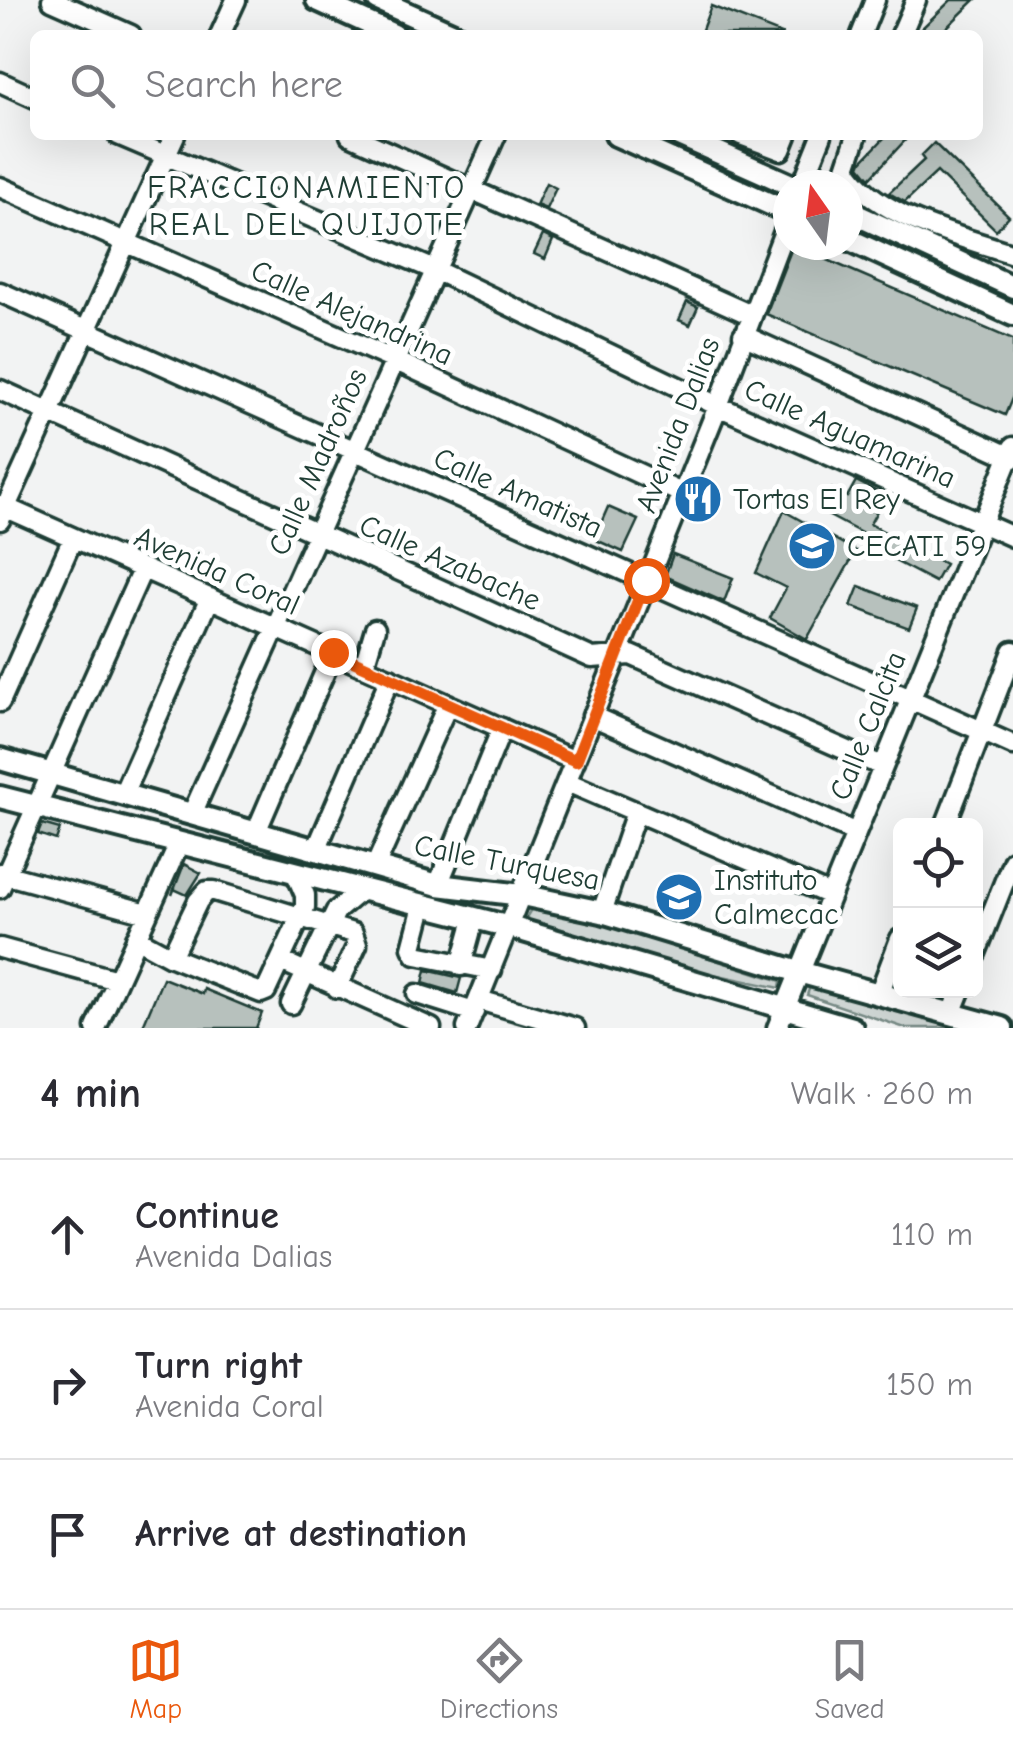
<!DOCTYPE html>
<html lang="en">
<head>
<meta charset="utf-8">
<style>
	:root { --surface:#fff; --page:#f7f7f7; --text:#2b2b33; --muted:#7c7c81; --line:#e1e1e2; --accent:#ea580c }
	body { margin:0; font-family:"Comic Neue",sans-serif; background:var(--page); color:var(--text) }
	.controls { position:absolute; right:30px; bottom:30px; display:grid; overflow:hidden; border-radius:15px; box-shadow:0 10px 40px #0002 }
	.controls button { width:90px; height:90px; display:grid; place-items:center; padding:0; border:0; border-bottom:2px solid var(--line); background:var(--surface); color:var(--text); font:50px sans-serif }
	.compass { position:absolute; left:773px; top:170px; width:90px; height:90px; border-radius:50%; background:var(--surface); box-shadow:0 10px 40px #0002; rotate:346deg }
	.stop { position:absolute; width:30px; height:30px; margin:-22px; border:8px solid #ea580c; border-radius:50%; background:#fff }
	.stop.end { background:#ea580c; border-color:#fff; box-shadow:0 2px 10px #0008 }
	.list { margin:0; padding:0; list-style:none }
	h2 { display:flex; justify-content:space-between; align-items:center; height:130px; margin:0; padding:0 40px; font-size:42px }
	h2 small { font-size:32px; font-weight:400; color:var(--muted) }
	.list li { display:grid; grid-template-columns:65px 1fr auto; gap:30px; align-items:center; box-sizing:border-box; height:150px; padding:0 40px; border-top:2px solid var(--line) }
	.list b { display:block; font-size:38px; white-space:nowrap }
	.list p { margin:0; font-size:32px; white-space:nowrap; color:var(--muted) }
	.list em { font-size:32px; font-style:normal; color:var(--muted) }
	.icon { flex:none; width:55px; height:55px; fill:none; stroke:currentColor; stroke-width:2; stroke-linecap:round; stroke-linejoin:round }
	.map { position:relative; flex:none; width:1013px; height:1028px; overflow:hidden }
	.search { position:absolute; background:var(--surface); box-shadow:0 10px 40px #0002; left:30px; right:30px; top:30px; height:110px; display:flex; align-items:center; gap:25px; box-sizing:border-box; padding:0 35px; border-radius:15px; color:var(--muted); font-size:38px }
	.sheet { height:580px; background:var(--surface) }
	nav { display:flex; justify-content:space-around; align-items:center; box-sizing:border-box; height:140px; border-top:2px solid var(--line); background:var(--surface); font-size:28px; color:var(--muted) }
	nav a { display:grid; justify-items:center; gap:5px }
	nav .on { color:var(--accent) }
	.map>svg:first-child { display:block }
</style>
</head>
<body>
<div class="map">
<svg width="1013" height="1028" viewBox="0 0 1013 1028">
	<rect width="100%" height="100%" fill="#f2f3f3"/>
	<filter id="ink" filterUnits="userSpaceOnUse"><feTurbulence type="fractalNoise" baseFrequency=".01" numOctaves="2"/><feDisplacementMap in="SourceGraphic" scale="20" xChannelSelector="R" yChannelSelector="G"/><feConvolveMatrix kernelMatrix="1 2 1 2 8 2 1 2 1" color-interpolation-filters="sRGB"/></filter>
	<g filter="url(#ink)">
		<path fill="#ced5d3" stroke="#768984" stroke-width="2.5" d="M533,906L691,944L697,954L781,981L780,988L685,968L521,926Z
			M810,986L974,1028H905L807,995Z"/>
		<path fill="#b7c1bd" stroke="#1f3d34" stroke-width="2.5" d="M951,0H975L939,35H924L919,31Z
			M711,6L782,34V35H700Z
			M887,135H910L870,178L860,166L862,161Z
			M934,143L1009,216L996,230L937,172L905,202L889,193L924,160L921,156Z
			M546,183L556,188L546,209L536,205Z
			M543,235L553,240L545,259L534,254Z
			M793,245L1013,340V396L1005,415L766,314Z
			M687,302L698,307L690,325L679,320Z
			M856,481L885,496L870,524L945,564L935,582L874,550L878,542L820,511L832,489L847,497Z
			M608,507L638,520L623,552L594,539Z
			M784,511L856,551L807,639L770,618L786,588L756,573Z
			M673,554L733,578L724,602L665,576Z
			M859,586L917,608L909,628L851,606Z
			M42,824L60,829L56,840L38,834Z
			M184,864L201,873L187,895L174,889L172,895Z
			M426,970L461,978L457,993L423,983Z
			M163,978L203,994L204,989L262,1013L256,1028H142Z"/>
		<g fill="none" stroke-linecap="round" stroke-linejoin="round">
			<g stroke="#1f3d34" stroke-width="25">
				<path id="minor" d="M52,0L131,35
					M220,35L236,0
					M861,35L875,0
					M901,35L916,0
					M0,82L35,98
					M118,135L435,270L718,406L1013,537
					M350,135L751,315
					M741,135L781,150L787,135
					M857,135L846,168C874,218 962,236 1013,254
					M802,185L822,135
					M0,187L394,360L681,493
					M0,292L1013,745
					M743,335L1013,458
					M0,390L592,658L631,655L882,766
					M0,505L575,761
					M0,520L175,135
					M364,666L375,629
					M0,702L73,538
					M592,716L854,832
					M567,782L830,895
					M123,794L210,598
					M192,814L496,135
					M945,826L1013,651
					M256,832L333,653
					M316,850L390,678
					M375,867L448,704
					M0,873L147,913
					M438,885L502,728
					M0,888L143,568
					M423,906L412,948L416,955L492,970
					M602,912L636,812
					M136,938L171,957L261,993L266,991L305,907V895L296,874
					M0,948L117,980
					M976,953L1013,860
					M171,957L198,901L207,891H214L353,933L357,945L337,988
					M281,961L431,1028
					M461,966L474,919
					M417,994L474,1012
					M879,994L900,939
					M479,1000L575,1028
					M291,1004L336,911L361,890
					M951,1014L960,991
					M96,1028L179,844
					M467,1028L718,406L788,221
					M777,1028L1013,447"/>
			</g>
			<g stroke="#1f3d34" stroke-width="28">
				<path id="major" d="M317,0L394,35
					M378,0L456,35
					M616,135L788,212
					M679,135L791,185
					M848,211L1013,287
					M848,239L1013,315
					M0,759L438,885L522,895L602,912L799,972L1002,1028
					M0,797L510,927L852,1028"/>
			</g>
			<use href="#minor" stroke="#fff" stroke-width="18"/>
			<use href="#major" stroke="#fff" stroke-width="20"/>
		</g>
	</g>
	<g fill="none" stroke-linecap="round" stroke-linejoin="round" filter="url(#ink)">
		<path stroke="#ea580c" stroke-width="12" d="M333,652L576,761L646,580"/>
	</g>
	<defs>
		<g id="restaurant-disc" transform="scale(2.5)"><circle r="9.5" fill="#1f6fb2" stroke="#fff"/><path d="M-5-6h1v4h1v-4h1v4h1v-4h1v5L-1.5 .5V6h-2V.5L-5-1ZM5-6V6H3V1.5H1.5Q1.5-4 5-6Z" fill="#fff"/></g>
		<g id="school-disc" transform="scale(2.5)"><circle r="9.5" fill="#1f6fb2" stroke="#fff"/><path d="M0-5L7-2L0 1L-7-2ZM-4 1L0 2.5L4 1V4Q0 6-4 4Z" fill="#fff"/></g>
	</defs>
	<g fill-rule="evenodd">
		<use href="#restaurant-disc" x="698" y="499"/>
		<use href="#school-disc" x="812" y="546"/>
		<use href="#school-disc" x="679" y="897"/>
	</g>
	<g text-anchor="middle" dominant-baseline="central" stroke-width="10" stroke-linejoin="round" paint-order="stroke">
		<g font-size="30" fill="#1f3d34" stroke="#fff">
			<text transform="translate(352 313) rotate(24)">Calle Alejandrina</text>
			<text transform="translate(678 425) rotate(-69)">Avenida Dalias</text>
			<text transform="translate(850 434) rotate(24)">Calle Aguamarina</text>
			<text transform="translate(318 462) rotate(-66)">Calle Madroños</text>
			<text transform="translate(518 493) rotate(24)">Calle Amatista</text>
			<text transform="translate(450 563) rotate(24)">Calle Azabache</text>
			<text transform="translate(217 571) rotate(24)">Avenida Coral</text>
			<text transform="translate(868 726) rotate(-68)">Calle Calcita</text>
			<text transform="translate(507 863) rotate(11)">Calle Turquesa</text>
		</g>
		<g font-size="30" fill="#1f3d34" stroke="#fff" text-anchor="start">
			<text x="733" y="499">Tortas El Rey</text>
			<text x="847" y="546">CECATI 59</text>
			<text x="714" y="880">Instituto<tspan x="714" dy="34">Calmecac</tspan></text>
		</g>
		<g font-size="32" letter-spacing="2.5" fill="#1f3d34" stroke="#fff">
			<text x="307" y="187">FRACCIONAMIENTO<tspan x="307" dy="37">REAL DEL QUIJOTE</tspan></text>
		</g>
	</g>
</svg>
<div class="controls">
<button><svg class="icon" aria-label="locate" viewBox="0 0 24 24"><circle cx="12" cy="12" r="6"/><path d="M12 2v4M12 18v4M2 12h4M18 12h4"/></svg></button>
<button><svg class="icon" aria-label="layers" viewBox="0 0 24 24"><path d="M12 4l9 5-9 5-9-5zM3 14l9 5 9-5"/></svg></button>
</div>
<svg class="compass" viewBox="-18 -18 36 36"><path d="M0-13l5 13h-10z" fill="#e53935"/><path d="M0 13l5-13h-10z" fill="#7c7c81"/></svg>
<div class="stop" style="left:646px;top:580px"></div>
<div class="stop end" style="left:333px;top:652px"></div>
<div class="search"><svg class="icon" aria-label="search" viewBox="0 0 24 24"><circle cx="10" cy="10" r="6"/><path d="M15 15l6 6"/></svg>Search here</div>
</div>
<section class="sheet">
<h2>4 min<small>Walk · 260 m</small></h2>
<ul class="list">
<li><svg class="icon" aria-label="ahead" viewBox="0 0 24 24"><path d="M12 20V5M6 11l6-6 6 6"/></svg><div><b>Continue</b><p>Avenida Dalias</p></div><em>110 m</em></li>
<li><svg class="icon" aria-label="right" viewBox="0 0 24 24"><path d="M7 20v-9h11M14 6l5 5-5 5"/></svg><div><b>Turn right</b><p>Avenida Coral</p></div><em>150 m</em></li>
<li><svg class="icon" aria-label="arrive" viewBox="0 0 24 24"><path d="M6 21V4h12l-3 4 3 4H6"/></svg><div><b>Arrive at destination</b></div></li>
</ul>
</section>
<nav>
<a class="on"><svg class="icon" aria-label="map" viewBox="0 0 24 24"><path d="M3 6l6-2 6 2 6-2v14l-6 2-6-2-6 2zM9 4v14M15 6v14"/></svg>Map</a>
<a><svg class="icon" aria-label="directions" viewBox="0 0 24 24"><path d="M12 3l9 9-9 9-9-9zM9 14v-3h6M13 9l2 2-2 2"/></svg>Directions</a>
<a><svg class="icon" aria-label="saved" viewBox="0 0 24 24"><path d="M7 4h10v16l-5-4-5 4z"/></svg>Saved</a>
</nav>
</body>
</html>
